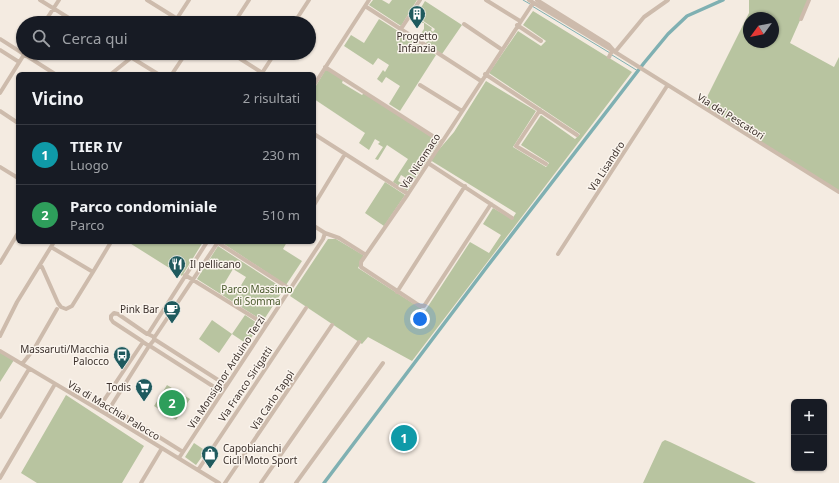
<!DOCTYPE html>
<html lang="it">
<head>
<meta charset="utf-8">
<style>
	:root { --surface:#171b24; --page:#242831; --text:#f1f3f6; --muted:#9ea1a6; --line:#363941; --accent:#92aeb2 }
	body { margin:0; font-family:"Noto Sans",sans-serif; background:var(--page); color:var(--text) }
	.controls { position:absolute; right:12px; bottom:12px; display:grid; overflow:hidden; border-radius:6px; box-shadow:0 1px 3px #0004 }
	.controls button { width:36px; height:36px; display:grid; place-items:center; padding:0; border:0; border-bottom:1px solid var(--line); background:var(--surface); color:var(--text); font:20px sans-serif }
	.compass { position:absolute; left:743px; top:12px; width:36px; height:36px; border-radius:50%; background:var(--surface); box-shadow:0 1px 3px #0004; rotate:237deg }
	.you { position:absolute; left:420px; top:319px; width:14px; height:14px; margin:-10px; border:3px solid #fff; border-radius:50%; background:#1a73e8; box-shadow:0 0 0 6px #1a73e833 }
	.badge { display:grid; place-items:center; width:26px; height:26px; border-radius:50%; background:var(--accent); color:#fff; font-size:13px; font-weight:700 }
	.pin { position:absolute; translate:-50% -50%; border:2px solid #fff; box-shadow:0 1px 4px #0006 }
	.list { margin:0; padding:0; list-style:none }
	h2 { display:flex; justify-content:space-between; align-items:center; height:52px; margin:0; padding:0 16px; font-size:17px }
	h2 small { font-size:13px; font-weight:400; color:var(--muted) }
	.list li { display:grid; grid-template-columns:26px 1fr auto; gap:12px; align-items:center; box-sizing:border-box; height:60px; padding:0 16px; border-top:1px solid var(--line) }
	.list b { display:block; font-size:15px; white-space:nowrap }
	.list p { margin:0; font-size:13px; white-space:nowrap; color:var(--muted) }
	.list em { font-size:13px; font-style:normal; color:var(--muted) }
	.icon { flex:none; width:22px; height:22px; fill:none; stroke:currentColor; stroke-width:2; stroke-linecap:round; stroke-linejoin:round }
	.map { position:relative; flex:none; width:839px; height:483px; overflow:hidden }
	.search { position:absolute; background:var(--surface); box-shadow:0 1px 3px #0004; left:16px; top:16px; width:300px; height:44px; display:flex; align-items:center; gap:10px; box-sizing:border-box; padding:0 14px; border-radius:22px; color:var(--muted); font-size:15px }
	.panel { position:absolute; background:var(--surface); box-shadow:0 1px 3px #0004; left:16px; top:72px; width:300px; height:172px; border-radius:6px }
	.map>svg:first-child { display:block }
</style>
</head>
<body>
<div class="map">
<svg width="839" height="483" viewBox="0 0 839 483">
	<rect width="100%" height="100%" fill="#f4ebe1"/>
	<path fill="#b8c4a0" fill-rule="evenodd" d="M373,0H382L389,4L392,0H417L401,26L369,5Z
		M749,0H809L790,43L834,67L839,57V192L702,107L749,13ZM749,18H773V42H749Z
		M425,1L462,25L442,54L426,43L431,35L426,32L421,39L417,37L418,34L420,35L424,29V23L413,22L415,17H416L432,28L431,30L433,32L435,29L416,16Z
		M533,11L632,72L412,361L368,337L362,344L290,296L328,239H336L363,255L364,257L358,268L425,311L470,242L489,253L501,235L483,224L493,208L512,219L516,213L430,160L454,132L486,81L536,111L513,147L546,167L549,163L521,145L541,115L575,139L580,134L489,73L518,31L541,46L546,41L523,25Z
		M379,19L436,55L400,111L389,104L400,86L386,77L382,83L377,79L383,70L385,72L389,65L378,58L373,65L344,46L351,35L364,43Z
		M326,69L343,80L342,83L362,95L364,93L439,142L414,180L412,179L411,181L401,175L398,181L404,185L407,182L411,185L407,191L393,182L408,159L387,145L378,160L375,159L383,147L378,144L380,142L375,139L369,150L359,143L365,133L314,99V89Z
		M385,182L405,195L384,226L365,213Z
		M128,242H203L182,276Z
		M221,242H287L283,249L302,261L286,285Z
		M218,246L284,289L263,321L197,279ZM233,269L246,277L237,292L224,284Z
		M245,315L260,325L247,344L232,334L219,353L199,339L212,320L232,334Z
		M0,351L14,360L0,382Z
		M167,385L190,399L176,420L154,406Z
		M66,395L144,446L122,483H37L21,473Z
		M665,440L670,442L756,483H643L662,442Z
		M194,443L206,451L196,465L185,457Z"/>
	<g fill="none" stroke-linecap="round" stroke-linejoin="round">
		<path stroke="#7fb0b2" stroke-width="1" d="M523,0L530,4
			M532,6L610,53
			M612,55L638,71"/>
		<path stroke="#7fb0b2" stroke-width="3.5" d="M324,483L486,268L644,63L668,34L687,16L723,0"/>
		<path stroke="#cdbbac" stroke-width="4" d="M40,0L77,23
			M147,0L184,23
			M486,0L520,21
			M529,0L615,52L839,192
			M537,0L609,45L615,52
			M365,6L481,81
			M801,19L809,0
			M44,23L59,0
			M174,23L189,0
			M234,23L249,0
			M294,23L309,0
			M464,24L501,49
			M517,25L541,41
			M401,29L420,0
			M0,39L55,74
			M0,50L19,62
			M615,52L644,17L668,0
			M124,53L158,74
			M231,53L264,74
			M609,57L612,51
			M325,67L442,142
			M262,73L275,53
			M111,74L137,53
			M172,74L186,53
			M485,74L577,135
			M314,85L369,0
			M420,85L462,111
			M0,93L25,53
			M540,110L516,146L546,164
			M0,111L18,123
			M314,134L408,194
			M428,163L512,218
			M0,167L18,178
			M491,204L424,306H420L361,267V262L408,194L533,3
			M314,205L345,154
			M314,226L325,233L339,238L366,255
			M217,242L290,289
			M51,247L93,272L111,242
			M558,254L667,86
			M0,263L18,233
			M42,267L58,303L61,307L66,309L72,306L93,272
			M185,275L266,325
			M397,292L465,186
			M148,334L207,242
			M0,336L17,302L54,242
			M154,338L218,242
			M154,339L226,385
			M142,341L113,322L111,319V316L114,313L118,314L147,334
			M143,342L149,346L154,340V337L148,334
			M150,346L222,392
			M0,351L106,414L219,483
			M22,364L34,349L57,309
			M111,407L183,452
			M98,409L143,342
			M106,414L149,346
			M0,417L29,369
			M179,458L323,239L325,233
			M198,470L306,308
			M0,478L55,384
			M141,483L162,448
			M225,483L332,325
			M261,483L359,342
			M296,483L383,363"/>
	</g>
	<defs>
		<g id="building-pin" transform="scale(0.9)"><path d="M0 17L-7.5 6A9.5 9.5 0 1 1 7.5 6Z" fill="#1f5a5e" stroke="#fbf5ee"/><path d="M-4-6H4V6H1V3H-1V6H-4ZM-2.5-4.3h1.7v1.8h-1.7ZM.8-4.3h1.7v1.8H.8ZM-2.5-1h1.7V.8h-1.7ZM.8-1h1.7V.8H.8Z" fill="#fff"/></g>
		<g id="restaurant-pin" transform="scale(0.9)"><path d="M0 17L-7.5 6A9.5 9.5 0 1 1 7.5 6Z" fill="#1f5a5e" stroke="#fbf5ee"/><path d="M-5-6h1v4h1v-4h1v4h1v-4h1v5L-1.5 .5V6h-2V.5L-5-1ZM5-6V6H3V1.5H1.5Q1.5-4 5-6Z" fill="#fff"/></g>
		<g id="cafe-pin" transform="scale(0.9)"><path d="M0 17L-7.5 6A9.5 9.5 0 1 1 7.5 6Z" fill="#1f5a5e" stroke="#fbf5ee"/><path d="M-5.5-4.5H6V0H3Q3 3.5 0 3.5H-2.5Q-5.5 3.5-5.5 0ZM3-3.2v2h1.7v-2ZM-6 4.5H4V6H-6Z" fill="#fff"/></g>
		<g id="bus-pin" transform="scale(0.9)"><path d="M0 17L-7.5 6A9.5 9.5 0 1 1 7.5 6Z" fill="#1f5a5e" stroke="#fbf5ee"/><path d="M-5-6H5V4H4V6H2V4H-2V6H-4V4H-5ZM-3.5-4V0h7V-4ZM-3.5 1.2v1.5H-2V1.2ZM2 1.2v1.5H3.5V1.2Z" fill="#fff"/></g>
		<g id="supermarket-pin" transform="scale(0.9)"><path d="M0 17L-7.5 6A9.5 9.5 0 1 1 7.5 6Z" fill="#1f5a5e" stroke="#fbf5ee"/><path d="M-6-5.5h2.5l.6 2H6L4.5 2H-2.5L-4.4-4H-6ZM-1.5 3.2a1.3 1.3 0 1 0 .1 0ZM3 3.2a1.3 1.3 0 1 0 .1 0Z" fill="#fff"/></g>
		<g id="shop-pin" transform="scale(0.9)"><path d="M0 17L-7.5 6A9.5 9.5 0 1 1 7.5 6Z" fill="#1f5a5e" stroke="#fbf5ee"/><path d="M-5-2.5h2.3a2.7 3.5 0 0 1 5.4 0H5L5.5 6h-11ZM-1.5-2.5h3a1.5 2.3 0 0 0-3 0Z" fill="#fff"/></g>
	</defs>
	<g fill-rule="evenodd">
		<use href="#building-pin" x="417" y="14"/>
		<use href="#restaurant-pin" x="177" y="264"/>
		<use href="#cafe-pin" x="172" y="309"/>
		<use href="#bus-pin" x="122" y="355"/>
		<use href="#supermarket-pin" x="144" y="387"/>
		<use href="#shop-pin" x="210" y="454"/>
	</g>
	<g text-anchor="middle" dominant-baseline="central" stroke-width="3" stroke-linejoin="round" paint-order="stroke">
		<g font-size="10" fill="#3b302b" stroke="#fbf5ee" text-anchor="end">
			<text x="417" y="36" text-anchor="middle">Progetto<tspan x="417" dy="12">Infanzia</tspan></text>
			<text x="190" y="264" text-anchor="start">Il pellicano</text>
			<text x="159" y="309">Pink Bar</text>
			<text x="109" y="349">Massaruti/Macchia<tspan x="109" dy="12">Palocco</tspan></text>
			<text x="131" y="387">Todis</text>
			<text x="223" y="448" text-anchor="start">Capobianchi<tspan x="223" dy="12">Cicli Moto Sport</tspan></text>
		</g>
		<g font-size="10" fill="#3b302b" stroke="#fbf5ee">
			<text transform="translate(731 116) rotate(32)">Via dei Pescatori</text>
			<text transform="translate(420 161) rotate(-57)">Via Nicomaco</text>
			<text transform="translate(606 166) rotate(-57)">Via Lisandro</text>
			<text transform="translate(226 372) rotate(-57)">Via Monsignor Arduino Terzi</text>
			<text transform="translate(245 384) rotate(-56)">Via Franco Sirigatti</text>
			<text transform="translate(272 400) rotate(-56)">Via Carlo Tappi</text>
			<text transform="translate(114 410) rotate(31)">Via di Macchia Palocco</text>
		</g>
		<g font-size="10" fill="#4a5a2e" stroke="#fbf5ee">
			<text x="257" y="289">Parco Massimo<tspan x="257" dy="12">di Somma</tspan></text>
		</g>
	</g>
</svg>
<div class="controls">
<button>+</button>
<button>−</button>
</div>
<svg class="compass" viewBox="-18 -18 36 36"><path d="M0-13l5 13h-10z" fill="#e53935"/><path d="M0 13l5-13h-10z" fill="#9ea1a6"/></svg>
<div class="you"></div>
<div class="pin badge" style="left:404px;top:438px;background:#0f9aa8">1</div>
<div class="pin badge" style="left:172px;top:403px;background:#2e9e5b">2</div>
<div class="search"><svg class="icon" aria-label="search" viewBox="0 0 24 24"><circle cx="10" cy="10" r="6"/><path d="M15 15l6 6"/></svg>Cerca qui</div>
<section class="panel">
<h2>Vicino<small>2 risultati</small></h2>
<ul class="list">
<li><span class="badge" style="background:#0f9aa8">1</span><div><b>TIER IV</b><p>Luogo</p></div><em>230 m</em></li>
<li><span class="badge" style="background:#2e9e5b">2</span><div><b>Parco condominiale</b><p>Parco</p></div><em>510 m</em></li>
</ul>
</section>
</div>
</body>
</html>
